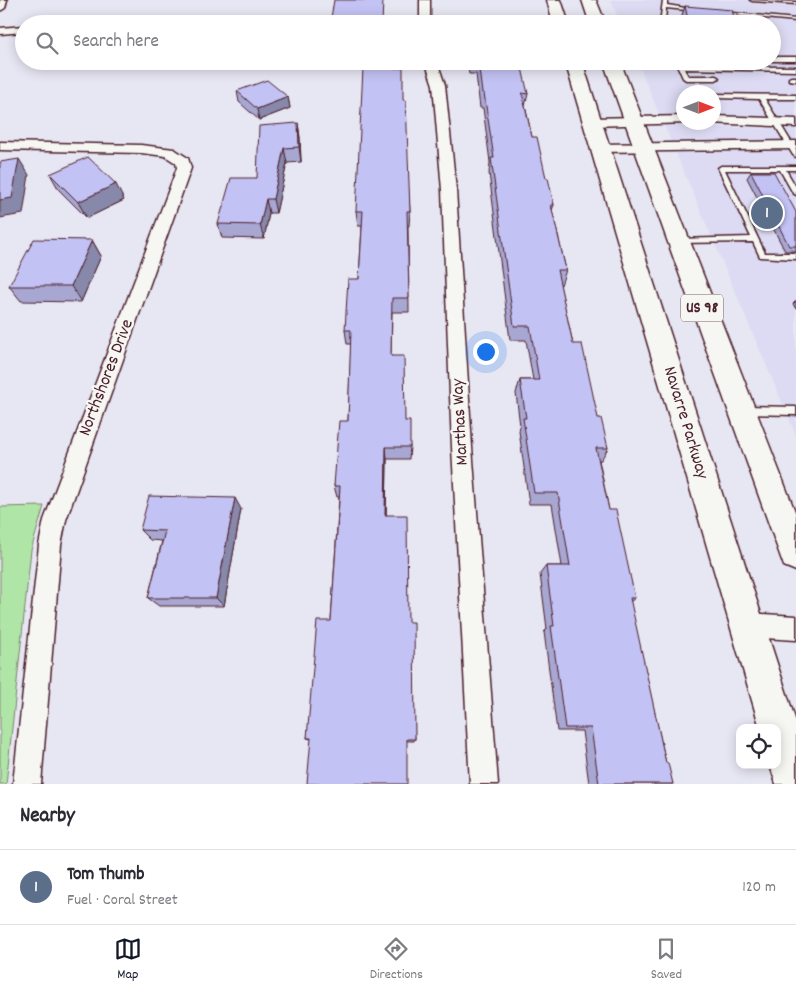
<!DOCTYPE html>
<html lang="en">
<head>
<meta charset="utf-8">
<style>
	:root { --surface:#fff; --page:#f2f2f3; --text:#2b2b33; --muted:#7c7c81; --line:#e1e1e2; --accent:#111827 }
	body { margin:0; font-family:Dekko,sans-serif; background:var(--page); color:var(--text) }
	.controls { position:absolute; right:15px; bottom:15px; display:grid; overflow:hidden; border-radius:10px; box-shadow:0 2px 12px #0003 }
	.controls button { width:45px; height:45px; display:grid; place-items:center; padding:0; border:0; border-bottom:1px solid var(--line); background:var(--surface); color:var(--text); font:25px sans-serif }
	.compass { position:absolute; left:676px; top:85px; width:45px; height:45px; border-radius:50%; background:var(--surface); box-shadow:0 2px 12px #0003; rotate:90deg }
	.you { position:absolute; left:485px; top:351px; width:18px; height:18px; margin:-12px; border:4px solid #fff; border-radius:50%; background:#1a73e8; box-shadow:0 0 0 8px #1a73e833 }
	.badge { display:grid; place-items:center; width:32px; height:32px; border-radius:50%; background:var(--accent); color:#fff; font-size:16px; font-weight:700 }
	.pin { position:absolute; translate:-50% -50%; border:2px solid #fff; box-shadow:0 1px 5px #0006 }
	.list { margin:0; padding:0; list-style:none }
	h2 { display:flex; justify-content:space-between; align-items:center; height:65px; margin:0; padding:0 20px; font-size:21px }
	h2 small { font-size:16px; font-weight:400; color:var(--muted) }
	.list li { display:grid; grid-template-columns:32px 1fr auto; gap:15px; align-items:center; box-sizing:border-box; height:75px; padding:0 20px; border-top:1px solid var(--line) }
	.list b { display:block; font-size:19px; white-space:nowrap }
	.list p { margin:0; font-size:16px; white-space:nowrap; color:var(--muted) }
	.list em { font-size:16px; font-style:normal; color:var(--muted) }
	.icon { flex:none; width:28px; height:28px; fill:none; stroke:currentColor; stroke-width:2; stroke-linecap:round; stroke-linejoin:round }
	.map { position:relative; flex:none; width:796px; height:784px; overflow:hidden }
	.search { position:absolute; background:var(--surface); box-shadow:0 2px 12px #0003; left:15px; right:15px; top:15px; height:55px; display:flex; align-items:center; gap:12px; box-sizing:border-box; padding:0 18px; border-radius:28px; color:var(--muted); font-size:19px }
	.sheet { height:140px; background:var(--surface) }
	nav { display:flex; justify-content:space-around; align-items:center; box-sizing:border-box; height:70px; border-top:1px solid var(--line); background:var(--surface); font-size:14px; color:var(--muted) }
	nav a { display:grid; justify-items:center; gap:2px }
	nav .on { color:var(--accent) }
	.map>svg:first-child { display:block }
</style>
</head>
<body>
<div class="map">
<svg width="796" height="784" viewBox="0 0 796 784">
	<rect width="100%" height="100%" fill="#e7e6f3"/>
	<filter id="ink" filterUnits="userSpaceOnUse"><feTurbulence type="fractalNoise" baseFrequency=".02" numOctaves="2"/><feDisplacementMap in="SourceGraphic" scale="10" xChannelSelector="R" yChannelSelector="G"/><feConvolveMatrix kernelMatrix="1 2 1 2 8 2 1 2 1" color-interpolation-filters="sRGB"/></filter>
	<g filter="url(#ink)">
		<path fill="#dcdbf3" d="M611,0H796V119L714,116V92H684L683,116H660L637,61H772V24H621Z
			M664,125L796,129V140L672,143Z
			M796,150V435L676,153Z"/>
		<path fill="#afe5a7" stroke="#7c8269" d="M44,506L31,550L6,784H0V507Z"/>
		<g fill="none" stroke-linecap="round" stroke-linejoin="round">
			<g stroke="#4a1f2b" stroke-width="3">
				<path id="lane" d="M663,0H667V5L698,10L696,11L666,8L665,24H660Z
					M750,0L796,2V4L752,1Z
					M722,12L796,19V21L720,14V12Z
					M772,57H796V61H772Z
					M679,66L796,67V71L684,69L688,76H716L719,78L716,80H686L683,78L678,67Z
					M791,77H796V81L789,80V78Z
					M714,94L796,95V99H765L796,150V157L793,155L759,99L714,98Z
					M721,166H796V170H786L796,187V195L793,193L780,170H725L765,253H796V259L760,257L753,242L675,243V239H678L751,237L718,168Z
					M744,406L796,407V415L744,414L741,413L740,410L741,407Z"/>
			</g>
			<g stroke="#4a1f2b" stroke-width="3">
				<path id="street" d="M0,0H7L5,8L0,11Z
					M420,0H430V24H420Z
					M24,26V32L0,34V28Z
					M425,61H437L445,85L456,190L472,447L498,784H470L452,447L442,190L433,85Z
					M684,116V122L689,123L592,126L586,122L592,118Z
					M714,116L796,119V127L709,123L714,122Z
					M796,141V149L600,152L593,148L600,144Z
					M0,142L141,145L174,149L188,158L191,168L66,520L61,545L41,784H13L39,545L44,520L177,168L176,163L165,156L141,153L0,150Z
					M747,613L796,616V640L747,637L739,633L735,625L739,617Z"/>
			</g>
			<g stroke="#4a1f2b" stroke-width="3">
				<path id="highway" d="M547,0H561L569,24H553Z
					M582,0H596L606,24H590Z
					M565,61H582L796,722V784H776L770,765H777V728H760Z
					M603,61H620L796,514V571L784,566L780,555Z"/>
			</g>
			<use href="#lane" fill="#f6f6f2" fill-rule="evenodd"/>
			<use href="#street" fill="#f6f6f2" fill-rule="evenodd"/>
			<use href="#highway" fill="#f6f6f2" fill-rule="evenodd"/>
		</g>
		<path fill="#a8a7d2" stroke="#4a1f2b" d="M685,6L736,24H680V21Z
			M257,61H283L282,65H258Z
			M327,61H381V66H328Z
			M467,61H515L517,68L528,94L525,106L532,137L546,178L554,205L552,210L566,270L561,285H560L573,344L608,448L601,460H599L609,510L635,598L630,602L666,763L673,784H589L582,731H557L544,632L547,629L540,574L546,566H562L552,504H529L519,431L520,426L516,393L520,380H533L526,340H510L489,173L490,162L483,108H480L476,74H469Z
			M237,91L288,97L290,108L259,120L239,102Z
			M403,100L410,211L409,226H408L409,312H392L391,356L405,421L410,447L409,459H387L386,515L408,622L415,739L414,741L311,739L307,738L331,621L339,497H337L334,486L348,421L351,344H347L345,330L359,279L362,226H358L356,211Z
			M298,123L300,138L301,162L287,163L276,213H269L264,239L222,238L218,224L257,178Z
			M751,172L796,212V251H785L747,178Z
			M50,174L124,200L87,218L59,190Z
			M92,240L101,256L81,302L21,301L9,286Z
			M796,301V309L793,304Z
			M241,509L224,606H159L148,598L162,541L150,540L140,530Z"/>
		<path fill="#8888ab" stroke="#4a1f2b" d="M288,97L290,108L259,120L257,109Z
			M298,123L300,138L301,162L299,147Z
			M284,148L287,163L276,213L273,199Z
			M19,159L29,175L23,214L0,218V200Z
			M116,184L124,200L87,218L78,202Z
			M266,199L269,213L264,239L260,225Z
			M92,240L101,256L81,302L71,286Z
			M386,447L387,459L386,525L385,515Z
			M235,498L241,509L224,606L216,598Z"/>
		<path fill="#c3c2f4" stroke="#4a1f2b" d="M334,0H383L382,24H330Z
			M685,6L732,10L736,24H689Z
			M478,61H515L517,68H522L528,94L522,93L532,137H537L546,178H548L554,205H551L566,270H557L573,344H582L598,418H601L608,448H596L609,510H616L635,598H630L666,763H668L673,784H599L591,728H565L551,626H554L546,566H570L558,493H534L523,418H526L520,380H539L530,326H514L491,158H494L484,93H482Z
			M363,68H403V100H406L410,211H407L409,298H392L391,356H404L405,421H410V447H386L385,515H407L408,622H414L415,739H407V784H307L311,738H307L317,621H331L340,486H334L339,421H348L351,330H345L348,279H359L363,211H356Z
			M267,80L288,97L257,109L237,91Z
			M298,123L299,147L284,148L273,199H266L260,225L218,224L231,178H257L259,126Z
			M88,157L116,184L78,202L50,174Z
			M19,159L12,198L0,200V162Z
			M751,172H774L796,212V246H789Z
			M34,239L92,240L71,286H9Z
			M149,496L235,498L216,598H148L165,531L140,530Z"/>
	</g>
	<g text-anchor="middle" dominant-baseline="central" stroke-width="5" stroke-linejoin="round" paint-order="stroke">
		<rect fill="#f6f6f2" stroke="#7e6067" stroke-width="1" x="681" y="294.5" width="42" height="27" rx="4"/>
		<g font-size="16" font-weight="bold" fill="#4a1f2b">
			<text x="702" y="308">US 98</text>
		</g>
		<g font-size="18" fill="#4a1f2b" stroke="#f6f6f2">
			<text transform="translate(107 378) rotate(-69)">Northshores Drive</text>
			<text transform="translate(461 422) rotate(-93)">Marthas Way</text>
			<text transform="translate(685 423) rotate(73)">Navarre Parkway</text>
		</g>
	</g>
</svg>
<div class="controls">
<button><svg class="icon" aria-label="locate" viewBox="0 0 24 24"><circle cx="12" cy="12" r="6"/><path d="M12 2v4M12 18v4M2 12h4M18 12h4"/></svg></button>
</div>
<svg class="compass" viewBox="-18 -18 36 36"><path d="M0-13l5 13h-10z" fill="#e53935"/><path d="M0 13l5-13h-10z" fill="#7c7c81"/></svg>
<div class="you"></div>
<div class="pin badge" style="left:767px;top:213px;background:#5c6f8a">1</div>
<div class="search"><svg class="icon" aria-label="search" viewBox="0 0 24 24"><circle cx="10" cy="10" r="6"/><path d="M15 15l6 6"/></svg>Search here</div>
</div>
<section class="sheet">
<h2>Nearby<small></small></h2>
<ul class="list">
<li><span class="badge" style="background:#5c6f8a">1</span><div><b>Tom Thumb</b><p>Fuel · Coral Street</p></div><em>120 m</em></li>
</ul>
</section>
<nav>
<a class="on"><svg class="icon" aria-label="map" viewBox="0 0 24 24"><path d="M3 6l6-2 6 2 6-2v14l-6 2-6-2-6 2zM9 4v14M15 6v14"/></svg>Map</a>
<a><svg class="icon" aria-label="directions" viewBox="0 0 24 24"><path d="M12 3l9 9-9 9-9-9zM9 14v-3h6M13 9l2 2-2 2"/></svg>Directions</a>
<a><svg class="icon" aria-label="saved" viewBox="0 0 24 24"><path d="M7 4h10v16l-5-4-5 4z"/></svg>Saved</a>
</nav>
</body>
</html>
